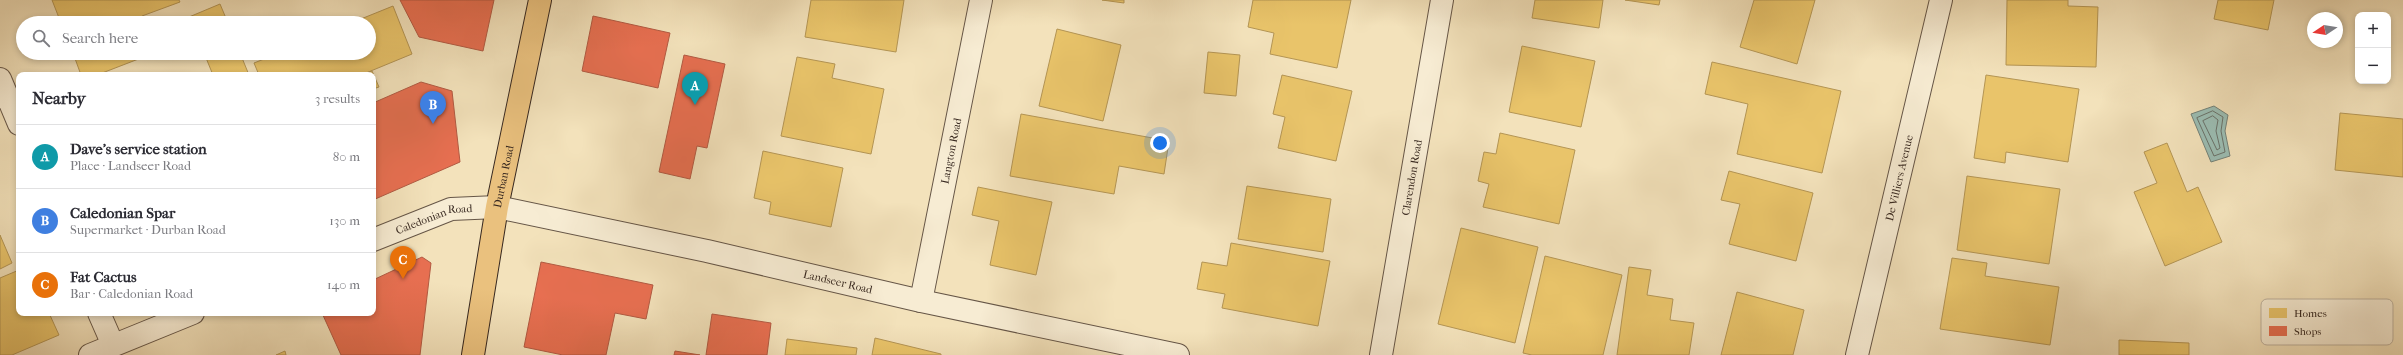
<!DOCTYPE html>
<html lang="en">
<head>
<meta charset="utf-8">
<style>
	:root { --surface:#fff; --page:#f7f7f7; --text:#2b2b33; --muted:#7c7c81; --line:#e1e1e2; --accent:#2563eb }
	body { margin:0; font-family:"IM FELL French Canon",serif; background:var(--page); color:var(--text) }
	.controls { position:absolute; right:12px; top:12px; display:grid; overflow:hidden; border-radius:8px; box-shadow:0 2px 6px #0003 }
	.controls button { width:36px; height:36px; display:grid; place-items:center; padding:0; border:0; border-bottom:1px solid var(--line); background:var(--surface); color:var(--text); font:20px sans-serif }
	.compass { position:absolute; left:2307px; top:12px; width:36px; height:36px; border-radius:50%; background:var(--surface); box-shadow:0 2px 6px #0003; rotate:258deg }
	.you { position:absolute; left:1160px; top:143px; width:14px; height:14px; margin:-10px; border:3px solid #fff; border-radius:50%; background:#1a73e8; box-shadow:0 0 0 6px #1a73e833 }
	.badge { display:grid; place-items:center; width:26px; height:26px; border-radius:50%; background:var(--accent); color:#fff; font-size:13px; font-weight:700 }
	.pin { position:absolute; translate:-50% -33px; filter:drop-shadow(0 1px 2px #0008) }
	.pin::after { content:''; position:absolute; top:21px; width:14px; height:12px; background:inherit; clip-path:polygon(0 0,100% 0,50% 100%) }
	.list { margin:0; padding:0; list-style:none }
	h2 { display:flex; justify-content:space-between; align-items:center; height:52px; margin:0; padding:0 16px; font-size:17px }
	h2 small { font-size:13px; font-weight:400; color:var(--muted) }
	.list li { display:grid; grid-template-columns:26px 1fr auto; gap:12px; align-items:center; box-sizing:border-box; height:64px; padding:0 16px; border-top:1px solid var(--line) }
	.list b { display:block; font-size:15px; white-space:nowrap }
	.list p { margin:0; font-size:13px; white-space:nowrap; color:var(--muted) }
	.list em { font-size:13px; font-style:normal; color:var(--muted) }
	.icon { flex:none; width:22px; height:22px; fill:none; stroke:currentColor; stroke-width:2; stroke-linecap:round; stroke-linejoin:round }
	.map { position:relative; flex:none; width:2403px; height:355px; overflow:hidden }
	.search { position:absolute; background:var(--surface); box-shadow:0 2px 6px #0003; left:16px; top:16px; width:360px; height:44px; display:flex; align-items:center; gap:10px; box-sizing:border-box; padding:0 14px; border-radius:22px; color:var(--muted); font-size:15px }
	.panel { position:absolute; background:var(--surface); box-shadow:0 2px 6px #0003; left:16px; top:72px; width:360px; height:244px; border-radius:8px }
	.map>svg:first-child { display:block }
</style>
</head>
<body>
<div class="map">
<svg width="2403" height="355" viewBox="0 0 2403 355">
	<rect width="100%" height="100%" fill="#f3e2bb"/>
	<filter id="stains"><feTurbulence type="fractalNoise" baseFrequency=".005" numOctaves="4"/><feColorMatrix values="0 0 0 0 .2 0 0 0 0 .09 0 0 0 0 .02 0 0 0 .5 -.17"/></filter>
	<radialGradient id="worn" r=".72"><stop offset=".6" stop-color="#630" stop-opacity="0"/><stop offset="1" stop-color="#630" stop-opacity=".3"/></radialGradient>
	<path fill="#9bbdb3" stroke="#738178" d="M2214,106L2228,115L2225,131L2230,156L2211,162L2191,114Z"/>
	<path fill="#e9c46a" stroke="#b49554" d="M52,0H179L180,2L142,16L145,23H61Z
		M811,0H904L896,52L805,37Z
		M1102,0H1124V3Z
		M1253,0H1351L1337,68L1270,54L1274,33L1248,27Z
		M1535,0H1603L1599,28L1532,18Z
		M1625,0H1660L1659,5Z
		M1754,0H1815L1797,64L1740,47Z
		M2007,0H2068V6L2098,7L2096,67L2006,65Z
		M2218,0H2274L2268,30L2214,19Z
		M220,4L228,23H192L189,17Z
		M393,6L412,54L361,75H259L254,63L279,53H369V23H351Z
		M1057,29L1121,45L1103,121L1039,106Z
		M1522,46L1595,61L1581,127L1509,112Z
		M1208,52L1240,55L1236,96L1204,93Z
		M73,53H154L97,75H81Z
		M204,53H240L249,75H213Z
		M797,57L835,64L832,78L884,89L871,154L781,136Z
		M1712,62L1841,91L1822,173L1737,154L1748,104L1705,94Z
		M372,71L379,87L373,89V75H361Z
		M1282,75L1352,91L1336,161L1278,148L1285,117L1273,114Z
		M1986,75L2079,89L2068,162L2006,152L2005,163L1974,158Z
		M2340,113L2403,119V177L2335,170Z
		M1021,114L1169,141L1164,174L1119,166L1114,194L1010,176Z
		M1500,133L1575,150L1559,224L1483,207L1489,184L1478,181L1484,152L1496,154Z
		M2167,143L2187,192L2198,187L2222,242L2165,266L2134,192L2157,183L2144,152Z
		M763,151L843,168L831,227L769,214L771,202L754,198Z
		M1729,171L1813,193L1796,261L1729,244L1740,204L1721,200Z
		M1967,176L2060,189L2049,264L1957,250Z
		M1247,186L1331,199L1323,252L1238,239Z
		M978,187L1052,202L1036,275L990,265L999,221L972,215Z
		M1461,228L1538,247L1515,343L1438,324Z
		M0,235L12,263L0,269Z
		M1231,243L1330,261L1318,326L1222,308L1225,294L1197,289L1202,262L1227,266Z
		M1545,256L1622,275L1603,355H1532L1523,353Z
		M1952,258L1987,263L1985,276L2059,287L2050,345L1940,329Z
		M1629,267L1651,270L1647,295L1673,299L1670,320L1694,323L1689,355H1617Z
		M19,270V313H49L59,335L12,355H0V278Z
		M1737,292L1804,310L1793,355H1721Z
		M875,338L941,354V355H872Z
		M787,339L857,348L856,355H785Z
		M2119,340L2189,343V355H2119Z
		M285,351L286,355H276Z"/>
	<path fill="#e76f51" stroke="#b25a42" d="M400,0H494L483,51L419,37Z
		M593,16L670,33L658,88L582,71Z
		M684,55L725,64L707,148L697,146L690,179L659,172Z
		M421,82L452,91L460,162L373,200V103Z
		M422,257L431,263L420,355H341L322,313H373V280Z
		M541,262L653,285L646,319L615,313L606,355H563L524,347Z
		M712,314L771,323L767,355H706Z
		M675,351L700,355H674Z"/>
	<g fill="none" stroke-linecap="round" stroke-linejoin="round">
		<path stroke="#69726a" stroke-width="1" d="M2213,111L2223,117L2221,131L2225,152L2214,156L2197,118Z
			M2213,116L2218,120L2216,131L2220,148L2217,150L2203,121Z"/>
		<g stroke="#665647" stroke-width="24">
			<g id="minor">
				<path d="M0,79L19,124"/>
				<path id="s1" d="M373,240L451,209L497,207L707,251L921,301L1178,355"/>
				<path id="s2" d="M921,301L981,0"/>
				<path d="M99,313L113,345"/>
				<path d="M90,355L193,313"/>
				<path id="s3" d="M1381,355L1442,0"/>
				<path id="s4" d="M1857,355L1941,0"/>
			</g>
		</g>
		<g stroke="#372820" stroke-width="24">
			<g id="major">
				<path id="s5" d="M473,355L497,207L540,0"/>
			</g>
		</g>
		<use href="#minor" stroke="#f7ecd3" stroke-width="22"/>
		<use href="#major" stroke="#eac17e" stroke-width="22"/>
	</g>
	<g text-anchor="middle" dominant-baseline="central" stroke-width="4" stroke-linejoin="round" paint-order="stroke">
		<g font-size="11" fill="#372820" stroke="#f7ecd3">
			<text stroke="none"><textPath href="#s2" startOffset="153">Langton Road</textPath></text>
			<text stroke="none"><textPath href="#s5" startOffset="181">Durban Road</textPath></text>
			<text stroke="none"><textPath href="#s3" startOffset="180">Clarendon Road</textPath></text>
			<text stroke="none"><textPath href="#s4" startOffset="182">De Villiers Avenue</textPath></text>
			<text stroke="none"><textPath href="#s1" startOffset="65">Caledonian Road</textPath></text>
			<text stroke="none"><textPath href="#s1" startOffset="479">Landseer Road</textPath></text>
		</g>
	</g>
	<rect x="2261" y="299" width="132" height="46" rx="6" fill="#f7ecd3" stroke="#bdb19d" stroke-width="1"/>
	<rect x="2269" y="308" width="18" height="10" fill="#e9c46a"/>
	<rect x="2269" y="326" width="18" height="10" fill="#e76f51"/>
	<g font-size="11" fill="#372820">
		<text x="2294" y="317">Homes</text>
		<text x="2294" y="335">Shops</text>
	</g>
	<rect width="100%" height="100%" filter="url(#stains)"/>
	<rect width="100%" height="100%" fill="url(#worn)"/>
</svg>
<div class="controls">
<button>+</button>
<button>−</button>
</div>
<svg class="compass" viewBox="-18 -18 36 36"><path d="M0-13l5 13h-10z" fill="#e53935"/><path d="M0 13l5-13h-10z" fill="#7c7c81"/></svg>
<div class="you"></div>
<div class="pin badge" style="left:695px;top:105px;background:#0f9aa8">A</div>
<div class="pin badge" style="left:433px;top:124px;background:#3f7fe0">B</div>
<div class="pin badge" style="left:403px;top:279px;background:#e8710a">C</div>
<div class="search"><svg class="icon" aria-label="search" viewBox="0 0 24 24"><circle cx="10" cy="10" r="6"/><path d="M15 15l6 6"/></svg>Search here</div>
<section class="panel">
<h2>Nearby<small>3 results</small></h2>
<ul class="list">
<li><span class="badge" style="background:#0f9aa8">A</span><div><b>Dave's service station</b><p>Place · Landseer Road</p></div><em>80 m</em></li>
<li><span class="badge" style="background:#3f7fe0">B</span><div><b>Caledonian Spar</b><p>Supermarket · Durban Road</p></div><em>130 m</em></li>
<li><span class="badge" style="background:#e8710a">C</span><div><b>Fat Cactus</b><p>Bar · Caledonian Road</p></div><em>140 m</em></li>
</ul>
</section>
</div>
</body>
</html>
